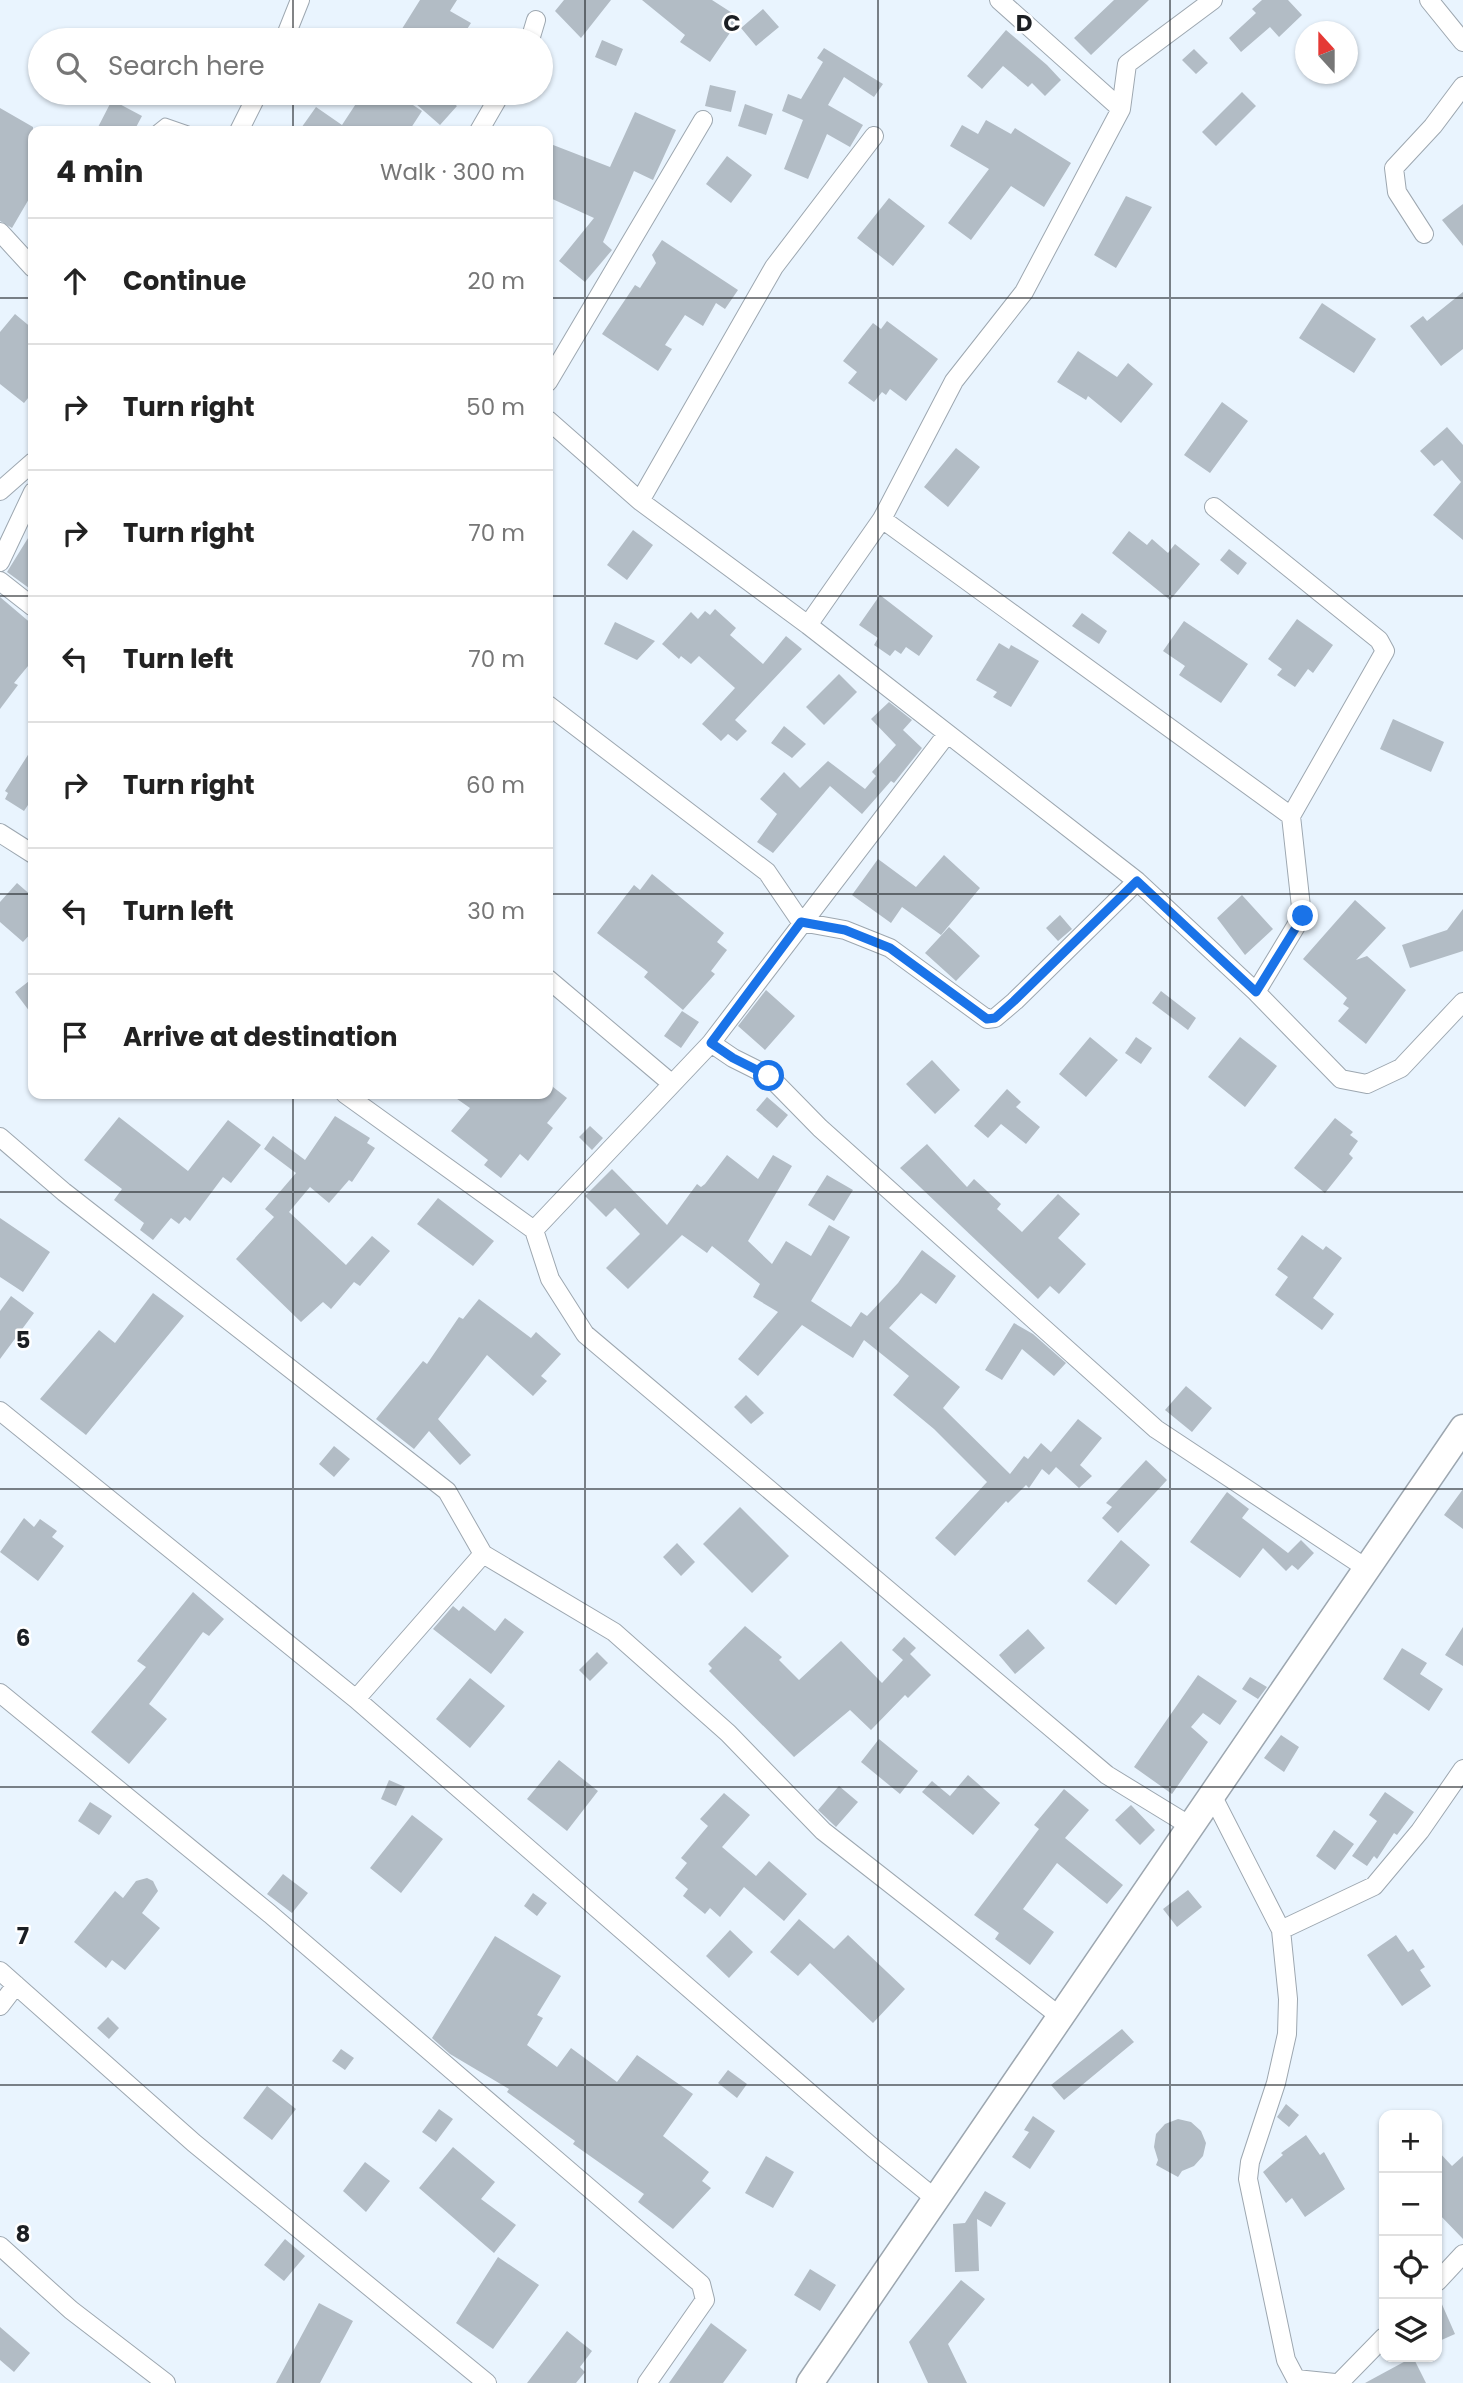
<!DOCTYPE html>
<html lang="en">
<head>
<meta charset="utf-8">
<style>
	:root { --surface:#fff; --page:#f6f6f6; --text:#222; --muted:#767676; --line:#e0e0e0 }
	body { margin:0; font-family:Poppins,sans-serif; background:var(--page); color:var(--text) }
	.controls { position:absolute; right:21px; bottom:21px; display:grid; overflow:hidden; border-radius:14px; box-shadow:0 2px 5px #0004 }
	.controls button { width:63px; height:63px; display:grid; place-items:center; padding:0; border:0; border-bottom:2px solid var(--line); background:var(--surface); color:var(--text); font:35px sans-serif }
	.compass { position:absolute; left:1295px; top:21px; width:63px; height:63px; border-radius:50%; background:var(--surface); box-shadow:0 2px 5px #0004; rotate:339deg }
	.stop { position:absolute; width:21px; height:21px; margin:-16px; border:5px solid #1a73e8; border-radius:50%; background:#fff }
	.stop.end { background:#1a73e8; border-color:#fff; box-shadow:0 2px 7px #0008 }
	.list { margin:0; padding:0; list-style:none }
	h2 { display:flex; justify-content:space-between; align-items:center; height:91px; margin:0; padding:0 28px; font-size:30px }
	h2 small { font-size:23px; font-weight:400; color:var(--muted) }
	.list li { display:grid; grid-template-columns:46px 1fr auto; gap:21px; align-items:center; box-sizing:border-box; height:126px; padding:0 28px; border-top:2px solid var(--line) }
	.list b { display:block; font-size:26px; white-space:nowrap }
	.list em { font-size:23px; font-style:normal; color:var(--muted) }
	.icon { flex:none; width:38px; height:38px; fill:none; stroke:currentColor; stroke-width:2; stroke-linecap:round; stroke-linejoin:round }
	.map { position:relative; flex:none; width:1463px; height:2383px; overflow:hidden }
	.search { position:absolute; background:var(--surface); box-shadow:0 2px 5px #0004; left:28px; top:28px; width:525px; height:77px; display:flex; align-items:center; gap:18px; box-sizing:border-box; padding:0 24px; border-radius:38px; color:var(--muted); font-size:26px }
	.panel { position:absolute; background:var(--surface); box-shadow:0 2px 5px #0004; left:28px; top:126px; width:525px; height:973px; border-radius:14px }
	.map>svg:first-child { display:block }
</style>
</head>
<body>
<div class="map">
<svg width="1463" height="2383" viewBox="0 0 1463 2383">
	<rect width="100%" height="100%" fill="#e9f4fe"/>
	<path fill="#b2bcc5" d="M420,0H457L450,11L471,23L460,40H395Z
		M564,0H611L581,38L555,11Z
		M642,0H712L740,18L710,62L680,42L685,35Z
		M1114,0H1149L1091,55L1074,38Z
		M1262,0H1288L1302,15L1279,37L1270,27L1241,52L1229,38L1256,13L1252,9Z
		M763,9L779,27L756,46L741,28Z
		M1006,30L1047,65L1061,80L1045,96L1032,83L1028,87L1003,66L982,89L967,76Z
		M602,40L623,49L616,66L595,57Z
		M824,48L883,84L874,97L844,77L828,105L863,125L850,147L827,134L808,179L784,169L803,120L782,111L788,94L801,99L823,62L817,58Z
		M1194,49L1208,63L1196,74L1182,60Z
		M710,85L736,91L731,112L705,106Z
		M1242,92L1256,106L1216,146L1202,132Z
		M363,93H395L422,111L409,131H299L316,107L342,125Z
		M426,93H441L457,106L440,125L416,104Z
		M112,100L142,116L134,131H96Z
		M745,104L773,114L766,135L738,126Z
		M0,108L33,127V192L12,228L0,221Z
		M635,112L676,130L653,180L634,171L603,242L612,250L585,282L559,261L594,218L548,197V143L610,167Z
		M986,120L1011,134L1015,128L1071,163L1044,207L1011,186L971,240L948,223L989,169L950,146L962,125L978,134Z
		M727,156L752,175L731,203L706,184Z
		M1126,196L1152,207L1116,268L1094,255Z
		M889,198L925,226L893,266L857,238Z
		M1463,204V246L1442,220Z
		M662,240L738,290L725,309L716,303L703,326L685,315L665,345L672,349L658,371L602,334L635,285L640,288L656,263L652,255Z
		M1463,292V349L1441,366L1410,326L1423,316L1427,321Z
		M1322,303L1376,339L1354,373L1299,338Z
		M15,314L33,329V392L24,403L0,384V332Z
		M887,321L938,359L906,401L890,389L886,395L882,392L874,402L848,383L857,372L843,361L873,323L881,329Z
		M1078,351L1117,377L1128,363L1153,384L1121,423L1088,396L1086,400L1057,382Z
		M1222,402L1248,421L1210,473L1184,455Z
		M1447,427L1463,445V540L1433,515L1461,482L1442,460L1434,466L1420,451Z
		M956,448L980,467L948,507L924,487Z
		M33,530V591L7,572Z
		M633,530L653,545L627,580L607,565Z
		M1129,531L1147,545L1152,539L1168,553L1175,544L1200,564L1170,600L1112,553Z
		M1229,549L1247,563L1238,575L1220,560Z
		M880,595L933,636L919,656L906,647L901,654L895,650L890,656L874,645L878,638L859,625Z
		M0,597L33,625V660L14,683L18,685L0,709Z
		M715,609L736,628L730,635L763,664L786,636L802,649L735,720L747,731L737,741L728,734L721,741L702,724L735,688L699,656L691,664L681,656L679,659L662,644L691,612L698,619L705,611L710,615Z
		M1082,613L1107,631L1099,644L1072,626Z
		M1297,619L1333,645L1313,673L1308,669L1295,687L1277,675L1282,669L1268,659Z
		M1184,621L1248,664L1221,703L1179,675L1185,666L1163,651Z
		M615,622L655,641L637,660L604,644Z
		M999,643L1009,649L1011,645L1039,661L1011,707L993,697L997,692L976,680Z
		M839,674L857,692L824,725L806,707Z
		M889,702L912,720L903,730L922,748L894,783L891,781L862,814L830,786L773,853L757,842L777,814L760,799L784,772L800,788L828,761L865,789L876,776L872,772L896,745L871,719Z
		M1393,719L1444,742L1431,772L1380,749Z
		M784,726L806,744L792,758L771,743Z
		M33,747V808L28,805L24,811L5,799L8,793L5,791Z
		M944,855L980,888L941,935L902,907L891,923L852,895L878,859L916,887Z
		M652,874L724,933L717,942L727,950L711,971L715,974L683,1010L644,977L648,972L597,933L634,885L640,890Z
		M17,883L33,897V931L23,942L0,922V902Z
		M1242,895L1273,929L1245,955L1217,918Z
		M1355,900L1386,928L1356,960L1367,956L1406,990L1366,1044L1338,1021L1349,1008L1343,1004L1347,998L1303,959Z
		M1463,909V951L1410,968L1402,945L1447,930Z
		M1060,915L1072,929L1058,941L1046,928Z
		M949,927L980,956L956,981L925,953Z
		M33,978V1016L15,992Z
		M766,990L795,1016L765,1050L738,1026Z
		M1161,991L1196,1018L1188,1030L1152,1003Z
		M682,1011L699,1022L681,1048L664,1036Z
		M1090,1037L1118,1060L1086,1097L1059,1074Z
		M1136,1037L1152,1048L1141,1064L1125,1053Z
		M1240,1037L1277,1066L1245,1107L1208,1077Z
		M932,1060L960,1090L935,1114L906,1084Z
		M548,1083L567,1098L547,1123L553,1128L528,1161L520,1154L501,1178L484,1165L488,1160L451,1131L470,1108L450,1094H548Z
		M1007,1089L1021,1102L1016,1107L1040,1127L1026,1144L1001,1124L988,1138L974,1126Z
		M767,1097L788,1115L777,1128L756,1110Z
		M335,1116L370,1138L367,1143L375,1148L352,1182L349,1180L329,1203L310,1187L289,1212L346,1265L372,1236L390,1251L360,1286L354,1282L331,1309L323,1302L301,1322L236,1259L274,1217L265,1209L296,1173L264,1149L273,1136L305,1160Z
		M119,1117L188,1171L228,1120L261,1145L231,1183L223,1177L190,1221L185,1217L179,1224L171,1218L153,1240L140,1230L144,1223L114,1200L122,1189L84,1160Z
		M1335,1118L1353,1132L1350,1135L1358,1141L1349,1154L1353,1158L1325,1193L1294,1168Z
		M590,1126L603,1138L592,1150L579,1137Z
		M927,1144L967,1187L974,1179L1001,1204L997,1209L1022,1232L1058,1194L1080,1214L1058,1238L1086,1264L1059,1294L1050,1286L1038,1299L900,1168Z
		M727,1155L758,1179L773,1155L792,1166L748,1241L772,1264L786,1241L811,1256L829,1225L850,1237L811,1301L851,1327L861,1312L867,1316L898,1283L922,1250L956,1276L936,1304L921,1293L889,1328L960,1387L943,1408L1010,1474L1024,1456L1028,1459L1041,1443L1051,1452L1078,1419L1102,1438L1080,1465L1092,1476L1079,1488L1056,1467L1049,1475L1042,1469L1029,1488L1026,1485L1008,1503L1006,1501L955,1556L935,1538L987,1482L934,1429L893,1395L909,1376L864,1340L853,1358L802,1325L758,1376L738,1359L778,1312L753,1297L760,1284L712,1246L707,1253L682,1235L628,1289L606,1268L640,1234L615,1208L606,1217L585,1196L612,1169L667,1225L697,1184L701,1187L705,1184Z
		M827,1175L853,1190L834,1221L808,1205Z
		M438,1198L494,1241L473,1266L417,1224Z
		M0,1218L50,1252L23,1292L0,1277Z
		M1302,1235L1323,1250L1326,1246L1342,1258L1313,1298L1334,1314L1322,1330L1275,1295L1288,1277L1277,1269Z
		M153,1293L184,1316L86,1435L40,1399L99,1330L115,1343Z
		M11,1296L34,1313L0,1359V1311Z
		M479,1299L531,1338L536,1332L561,1354L541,1376L547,1381L533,1396L487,1355L438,1419L471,1455L460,1465L429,1431L414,1449L376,1419L423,1361L427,1364L459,1317L463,1319Z
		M1014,1323L1033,1334L1066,1363L1054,1376L1022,1349L1002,1380L985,1370Z
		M1186,1386L1212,1408L1192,1432L1165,1410Z
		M746,1395L764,1413L751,1424L734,1407Z
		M334,1446L350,1459L334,1477L319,1464Z
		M1146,1460L1167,1480L1118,1533L1102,1518L1112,1507L1106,1503Z
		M1463,1489V1529L1444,1515Z
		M1227,1492L1249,1509L1242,1518L1288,1553L1301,1540L1314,1553L1298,1570L1292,1565L1286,1571L1263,1548L1240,1578L1190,1542Z
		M740,1507L789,1556L752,1593L703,1544Z
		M24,1518L34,1527L40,1519L57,1531L52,1537L64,1546L38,1581L0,1552Z
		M1121,1540L1150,1565L1116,1605L1087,1581Z
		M677,1543L695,1562L681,1576L663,1557Z
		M193,1592L224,1619L209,1636L203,1632L149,1704L167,1719L129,1764L91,1732L146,1667L137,1661Z
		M453,1606L459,1611L463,1606L495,1631L505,1618L524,1632L491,1674L433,1629Z
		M745,1626L782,1657L779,1660L799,1680L841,1641L882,1683L903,1660L892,1650L904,1637L916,1648L910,1654L931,1675L908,1698L905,1695L871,1730L850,1710L794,1757L709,1671L712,1668L708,1664Z
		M1463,1627V1666L1445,1655Z
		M1028,1629L1045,1648L1015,1674L999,1655Z
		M1402,1648L1427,1663L1420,1674L1443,1689L1429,1711L1383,1679Z
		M597,1652L608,1663L590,1681L579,1670Z
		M1198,1675L1237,1701L1220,1725L1203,1713L1191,1727L1208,1742L1172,1794L1134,1767Z
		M1250,1677L1267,1687L1258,1699L1242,1689Z
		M470,1678L505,1706L470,1748L436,1719Z
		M1281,1735L1299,1747L1284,1772L1264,1758Z
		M879,1739L918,1771L900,1794L861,1762Z
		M559,1760L598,1791L567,1831L527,1799Z
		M968,1775L1000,1803L973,1835L922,1792L932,1781L950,1796Z
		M389,1780L405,1787L396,1806L381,1799Z
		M839,1786L858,1802L836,1827L818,1810Z
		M1064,1789L1089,1810L1065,1838L1123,1885L1107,1904L1057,1863L1023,1909L1054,1932L1030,1965L995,1939L999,1933L974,1915L1039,1829L1034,1825Z
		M1385,1792L1414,1812L1397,1835L1394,1833L1377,1859L1374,1856L1367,1866L1352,1856L1377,1821L1369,1815Z
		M724,1793L750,1815L722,1847L756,1876L769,1861L807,1894L784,1921L744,1887L720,1917L710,1908L705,1914L683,1896L688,1889L675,1878L687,1863L681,1858L708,1826L700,1819Z
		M90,1802L112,1816L99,1835L78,1821Z
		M1131,1805L1155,1830L1140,1845L1115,1820Z
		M412,1815L443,1839L401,1893L370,1868Z
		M1334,1830L1354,1844L1335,1870L1316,1856Z
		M283,1874L308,1893L292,1913L267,1894Z
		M147,1878L153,1881L158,1891L142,1913L160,1928L125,1970L112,1960L106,1968L74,1942L115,1891L123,1898L136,1881Z
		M1188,1890L1202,1907L1177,1927L1163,1909Z
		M533,1893L547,1903L537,1916L524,1906Z
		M799,1919L834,1949L848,1935L905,1989L873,2023L810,1963L798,1976L770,1952Z
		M730,1930L753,1952L729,1978L706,1956Z
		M1396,1935L1408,1952L1413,1949L1425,1967L1420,1970L1431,1986L1402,2006L1367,1955Z
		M495,1936L561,1976L537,2015L543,2018L527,2045L557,2067L571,2048L617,2082L637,2055L693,2094L663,2136L709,2172L702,2181L711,2188L673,2229L638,2202L644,2194L573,2144L575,2141L507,2092L509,2089L450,2054L432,2038Z
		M108,2017L119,2028L109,2039L97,2028Z
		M1122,2029L1134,2042L1064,2100L1051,2085Z
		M341,2049L354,2058L345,2070L332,2061Z
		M728,2070L747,2084L737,2098L718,2083Z
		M267,2086L296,2109L272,2140L243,2118Z
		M1286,2104L1299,2115L1289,2127L1277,2117Z
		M439,2109L453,2119L436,2142L422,2132Z
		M1033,2116L1055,2131L1030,2169L1012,2157L1029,2132L1024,2130Z
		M1178,2119L1191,2122L1201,2131L1206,2143L1203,2156L1194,2166L1182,2171L1178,2177L1156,2165L1158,2160L1154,2147L1156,2134L1165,2124Z
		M1306,2135L1320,2155L1324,2152L1345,2189L1305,2217L1292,2198L1286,2203L1263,2172L1283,2155L1281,2153Z
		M453,2147L495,2182L481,2199L516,2225L494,2253L419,2188Z
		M1437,2150L1452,2166L1463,2156V2239L1437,2212Z
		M766,2156L794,2172L773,2208L745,2193Z
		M365,2162L390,2181L366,2212L343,2191Z
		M985,2191L1006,2203L991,2227L977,2219L979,2271L955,2272L953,2224L965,2223Z
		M285,2239L305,2256L284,2281L264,2265Z
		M498,2257L539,2285L493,2349L456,2323Z
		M810,2269L836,2285L820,2311L794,2295Z
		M961,2280L985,2299L948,2344L967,2383H928L909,2342Z
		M1437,2293L1455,2334L1437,2342Z
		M319,2303L353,2321L320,2383H276Z
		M711,2323L747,2350L723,2383H669Z
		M0,2327L30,2353L14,2372L0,2360Z
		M567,2331L592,2351L580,2367L585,2372L576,2383H527Z
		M1413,2357L1426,2383H1365Z"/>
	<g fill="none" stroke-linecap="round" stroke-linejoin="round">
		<g stroke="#9da7b0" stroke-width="11">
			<path id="lane" d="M155,131L165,123L188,131"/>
		</g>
		<g stroke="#9da7b0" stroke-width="20">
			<path id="street" d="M999,0L1121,109
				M1429,0L1463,42
				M284,40L300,0
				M530,40L536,20
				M239,131L258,93
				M479,131L501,93
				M0,232L33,268
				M1424,234L1397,192L1394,168L1433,126L1463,86
				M548,382L703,120
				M548,420L640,501L808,625
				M0,491L33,462
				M640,501L774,267L874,136
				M1214,507L1379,640L1385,651L1291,816L1302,916L1256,992
				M882,519L954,381L1024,292L1121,109L1127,64L1213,0
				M0,562L33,492
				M0,581L33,607
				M548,705L767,872L801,922L845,930L890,948L987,1019L995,1018L1015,1001L1137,881
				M947,734L711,1043L534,1230L550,1279L585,1334L1107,1775L1192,1827
				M1291,816L882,519L808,625L1137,881L1256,992L1341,1079L1367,1084L1401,1068L1463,1002
				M0,833L33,854
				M548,979L671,1083
				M711,1043L733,1058L769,1076L820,1128L1156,1429L1369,1570
				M345,1094L534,1230
				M0,1137L64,1192L447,1491L483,1554L614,1632L728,1733L823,1831L1062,2018
				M0,1411L356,1699L873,2148L937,2200
				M0,1693L270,1914L701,2284L705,2300L647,2383
				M356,1699L483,1554
				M1212,1795L1281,1930L1288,1999L1287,2034L1276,2083L1250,2162L1248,2179L1286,2360L1296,2379L1335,2383
				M1281,1930L1374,1886L1420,1831L1463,1769
				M0,1971L194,2143L487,2383
				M0,2006L16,1985
				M0,2246L71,2310L166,2383
				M1437,2282L1463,2254
				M1339,2383L1384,2337"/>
		</g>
		<g stroke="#9da7b0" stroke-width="29">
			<path id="secondary" d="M810,2383L1463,1428"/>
		</g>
		<use href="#lane" stroke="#fff" stroke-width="9"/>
		<use href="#street" stroke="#fff" stroke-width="18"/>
		<use href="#secondary" stroke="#fff" stroke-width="26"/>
	</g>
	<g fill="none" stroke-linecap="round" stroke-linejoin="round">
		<path stroke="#1a73e8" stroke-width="9" d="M769,1076L733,1058L711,1043L801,922L845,930L890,948L987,1019L995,1018L1014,1001L1137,881L1256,992L1303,916"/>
	</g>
	<path fill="none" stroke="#1c1f23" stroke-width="2" stroke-opacity="0.55" d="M293,0V40M585,0V2383M878,0V2383M1170,0V2383M293,93V131M0,298H33M548,298H1463M0,596H33M548,596H1463M0,894H33M548,894H1463M293,1094V2383M0,1192H1463M0,1489H1463M0,1787H1463M0,2085H1463"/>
	<g font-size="23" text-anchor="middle" font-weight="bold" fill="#1c1f23" stroke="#fff" stroke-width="5" stroke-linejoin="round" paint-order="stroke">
		<text x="732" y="31">C</text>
		<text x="1024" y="31">D</text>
		<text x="23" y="1348">5</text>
		<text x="23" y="1646">6</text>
		<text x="23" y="1944">7</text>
		<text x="23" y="2242">8</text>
	</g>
</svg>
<div class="controls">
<button>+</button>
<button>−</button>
<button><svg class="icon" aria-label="locate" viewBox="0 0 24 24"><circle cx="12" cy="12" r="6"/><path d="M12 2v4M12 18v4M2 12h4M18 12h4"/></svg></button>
<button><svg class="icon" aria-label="layers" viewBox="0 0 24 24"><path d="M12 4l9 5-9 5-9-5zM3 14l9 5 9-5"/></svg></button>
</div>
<svg class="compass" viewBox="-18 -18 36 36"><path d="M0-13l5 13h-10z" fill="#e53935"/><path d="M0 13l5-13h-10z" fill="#767676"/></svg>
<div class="stop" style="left:769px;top:1076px"></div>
<div class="stop end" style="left:1303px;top:916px"></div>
<div class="search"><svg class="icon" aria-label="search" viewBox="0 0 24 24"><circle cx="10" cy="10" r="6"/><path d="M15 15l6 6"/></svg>Search here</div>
<section class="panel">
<h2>4 min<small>Walk · 300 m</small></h2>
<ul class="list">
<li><svg class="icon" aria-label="ahead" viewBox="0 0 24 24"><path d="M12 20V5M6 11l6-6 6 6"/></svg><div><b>Continue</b></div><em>20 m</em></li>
<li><svg class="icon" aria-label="right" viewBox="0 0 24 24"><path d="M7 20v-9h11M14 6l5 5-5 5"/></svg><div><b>Turn right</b></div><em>50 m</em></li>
<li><svg class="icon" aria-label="right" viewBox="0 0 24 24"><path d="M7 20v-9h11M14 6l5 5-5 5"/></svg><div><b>Turn right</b></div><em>70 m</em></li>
<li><svg class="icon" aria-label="left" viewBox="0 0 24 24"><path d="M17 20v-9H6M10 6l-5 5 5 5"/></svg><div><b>Turn left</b></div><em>70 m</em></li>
<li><svg class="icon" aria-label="right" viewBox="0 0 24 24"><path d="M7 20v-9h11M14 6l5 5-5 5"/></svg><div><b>Turn right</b></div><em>60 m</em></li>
<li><svg class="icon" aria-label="left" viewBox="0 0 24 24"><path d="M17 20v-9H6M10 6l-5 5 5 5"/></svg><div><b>Turn left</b></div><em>30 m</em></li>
<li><svg class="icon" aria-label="arrive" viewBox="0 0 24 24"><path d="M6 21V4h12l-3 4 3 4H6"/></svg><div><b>Arrive at destination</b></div></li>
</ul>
</section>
</div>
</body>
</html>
